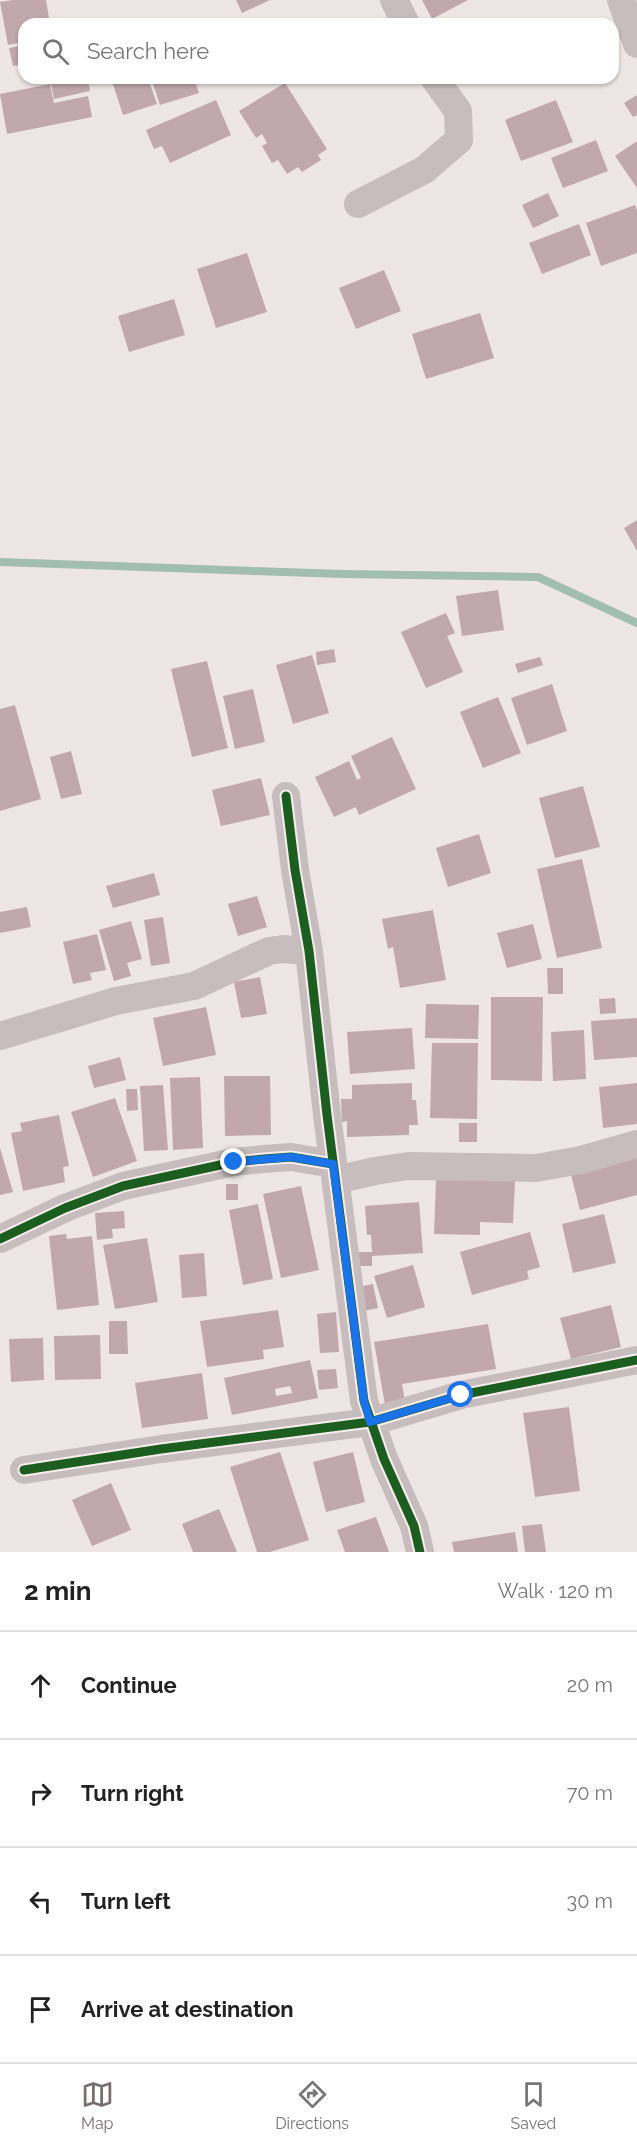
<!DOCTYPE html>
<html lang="en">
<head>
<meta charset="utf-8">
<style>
	:root { --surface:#fff; --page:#f2f2f2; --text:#222; --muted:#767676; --line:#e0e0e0; --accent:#786c6e }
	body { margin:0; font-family:Raleway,sans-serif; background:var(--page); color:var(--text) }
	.stop { position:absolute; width:18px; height:18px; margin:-14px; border:4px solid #1a73e8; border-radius:50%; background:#fff }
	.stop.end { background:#1a73e8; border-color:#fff; box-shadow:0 2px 6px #0008 }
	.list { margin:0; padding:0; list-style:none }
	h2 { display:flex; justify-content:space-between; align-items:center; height:78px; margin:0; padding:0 24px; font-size:26px }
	h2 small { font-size:20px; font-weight:400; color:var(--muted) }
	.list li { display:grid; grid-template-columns:39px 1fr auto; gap:18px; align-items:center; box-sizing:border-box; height:108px; padding:0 24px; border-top:2px solid var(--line) }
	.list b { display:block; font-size:22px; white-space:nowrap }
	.list em { font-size:20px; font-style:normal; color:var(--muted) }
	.icon { flex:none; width:33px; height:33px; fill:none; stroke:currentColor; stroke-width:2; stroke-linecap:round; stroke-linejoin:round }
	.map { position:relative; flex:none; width:637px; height:1552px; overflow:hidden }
	.search { position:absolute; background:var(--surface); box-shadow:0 2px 4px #0004; left:18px; right:18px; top:18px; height:66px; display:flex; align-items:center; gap:15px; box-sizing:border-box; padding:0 21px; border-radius:18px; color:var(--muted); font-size:22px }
	.sheet { height:510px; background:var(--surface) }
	nav { display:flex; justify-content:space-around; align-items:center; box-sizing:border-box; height:84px; border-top:2px solid var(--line); background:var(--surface); font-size:16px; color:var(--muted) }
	nav a { display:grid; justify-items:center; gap:3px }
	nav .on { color:var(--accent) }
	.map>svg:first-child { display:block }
</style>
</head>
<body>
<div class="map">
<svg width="637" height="1552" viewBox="0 0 637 1552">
	<rect width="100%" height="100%" fill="#eee6e5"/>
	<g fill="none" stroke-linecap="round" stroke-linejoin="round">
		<path stroke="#a2beb0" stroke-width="8" d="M0,562L343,574L538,577L637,623"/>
	</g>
	<path fill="#c0a8ad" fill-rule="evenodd" d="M13,0H46L50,24H24V42L8,45L0,2Z
		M236,0H270L242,13Z
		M422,0H468L432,19Z
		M24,45V64L13,66L9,48Z
		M72,78H88L90,91L54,99L51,83Z
		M111,78H148L157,104L123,115Z
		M151,78H194L199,93L160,105Z
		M285,83L327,149L318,155L321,160L302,172L298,167L287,174L278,160L272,163L262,146L267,143L262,134L256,138L239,111Z
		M50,84L54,103L88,96L92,117L7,134L0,94Z
		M637,95V115L633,117L624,103Z
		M216,100L231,135L170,163L162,146L154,149L146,130Z
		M556,100L573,142L521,161L505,120Z
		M596,140L608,171L563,188L551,158Z
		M637,141V188L615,156Z
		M548,193L559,216L533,228L522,205Z
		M635,205L637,210V253L601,266L586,223Z
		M579,224L591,255L542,274L529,243Z
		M247,253L267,312L216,328L197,269Z
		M384,270L401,311L356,329L339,288Z
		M174,299L185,335L129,352L118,316Z
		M480,313L494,358L426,379L412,334Z
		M637,520V551L624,528Z
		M498,590L504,630L462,636L456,596Z
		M446,613L455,633L447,636L463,672L426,688L401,632Z
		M334,649L336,662L317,665L316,652Z
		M312,655L329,713L293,724L276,665Z
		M540,657L543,665L518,673L515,664Z
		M207,661L228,748L192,757L171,669Z
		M552,684L567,731L527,745L511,698Z
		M253,689L265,742L235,749L223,696Z
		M498,697L521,753L483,768L460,712Z
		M15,705L41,799L0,811V709Z
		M392,737L416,789L359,815L356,807L334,817L315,777L349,761L357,780L361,778L351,756Z
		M71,751L82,794L61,799L50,757Z
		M261,778L270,815L221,826L212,790Z
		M583,786L600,847L555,858L539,798Z
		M479,834L491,873L448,887L436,848Z
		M582,859L602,948L557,958L537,869Z
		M154,873L160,895L113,908L106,886Z
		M257,896L267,927L238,936L228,904Z
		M27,907L31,927L0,933V912Z
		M433,910L446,980L400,988L393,947L388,949L382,919Z
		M163,917L170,963L151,966L144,920Z
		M131,921L142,959L127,963L131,976L114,981L99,930Z
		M533,924L542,959L507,968L497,933Z
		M97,934L106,970L90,973L92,980L73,984L63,942Z
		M547,968H563V994H548Z
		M260,977L267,1014L241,1018L234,982Z
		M491,997H543L542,1081L491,1080Z
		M615,998L616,1013L600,1014L599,999Z
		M426,1004L479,1005L478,1039L425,1038Z
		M206,1007L216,1055L163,1066L153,1018Z
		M637,1018V1057L594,1060L591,1021Z
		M412,1028L415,1069L350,1074L347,1032Z
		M584,1030L586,1079L553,1081L551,1032Z
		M432,1043H478L477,1119L430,1118Z
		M120,1057L126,1080L94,1088L88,1066Z
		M224,1076H270L271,1135L225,1136Z
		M200,1077L203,1148L173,1150L170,1078Z
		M412,1083V1100H416L418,1125H409V1135L347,1137V1121L342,1122L341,1099H352V1085Z
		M637,1083V1124L603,1128L599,1087Z
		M163,1085L168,1150L144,1151L140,1086Z
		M126,1089H137L138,1110L127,1111Z
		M115,1098L137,1161L93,1177L71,1112Z
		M59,1115L69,1166L63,1167L65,1182L23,1191L11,1133L22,1131L20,1123Z
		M459,1123H477V1142H459Z
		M0,1148L13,1192L0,1195Z
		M637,1153V1195L580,1210L570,1171Z
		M436,1178L515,1181L513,1223L480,1222V1235L434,1234Z
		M226,1184H238V1200H226Z
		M301,1186L319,1270L281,1278L263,1194Z
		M419,1202L423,1253L372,1256V1266H355V1252H372L371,1235H367L365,1206Z
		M258,1204L273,1279L243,1285L229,1210Z
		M124,1211L125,1228L112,1229L113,1238L97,1240L95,1213Z
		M604,1214L616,1263L573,1273L562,1224Z
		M530,1232L540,1267L527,1271L529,1279L472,1295L460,1252Z
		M66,1234L67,1239L92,1236L99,1305L57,1310L49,1236Z
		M147,1238L158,1302L115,1309L103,1245Z
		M204,1253L207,1296L182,1298L179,1255Z
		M413,1265L425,1307L387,1318L374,1276Z
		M373,1284L378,1308L364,1311L358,1287Z
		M611,1305L621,1347L571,1359L560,1318Z
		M278,1310L284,1347L263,1350L264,1359L207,1367L200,1321Z
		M336,1312L339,1352L320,1353L317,1314Z
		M109,1321H127L128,1354H109Z
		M488,1324L496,1369L402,1384L405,1402L385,1405L374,1342Z
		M100,1335L101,1379L55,1380L54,1336Z
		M43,1338L44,1380L11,1382L9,1339Z
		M310,1360L318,1398L232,1415L224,1378ZM290,1386L292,1393L276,1396L275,1389Z
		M336,1369L338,1388L319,1390L317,1370Z
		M202,1373L208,1419L142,1428L135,1383Z
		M569,1407L580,1491L535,1497L523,1413Z
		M280,1452L309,1540L270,1552H257L230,1467Z
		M353,1452L365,1502L326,1512L313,1462Z
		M111,1483L131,1530L92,1546L72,1500Z
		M219,1509L237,1552H193L182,1524Z
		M376,1517L389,1552H345L337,1530Z
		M542,1524L546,1552H525L522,1526Z
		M515,1532L518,1552H454L452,1542Z"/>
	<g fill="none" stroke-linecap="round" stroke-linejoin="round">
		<path stroke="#c8bdbe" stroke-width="28" d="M394,0L406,24
			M621,0L637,44
			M358,204L424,170L459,140L458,111L434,78
			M286,796L295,870L309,951L327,1115L364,1401L384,1459L414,1526L420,1552
			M0,1036L116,1001L194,986L269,951L283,949L309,951
			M336,1180L375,1171L408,1166L536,1168L581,1160L637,1144
			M0,1239L65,1208L123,1186L234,1162L264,1159L291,1157L333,1164
			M24,1470L161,1449L370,1422L461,1395L637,1360"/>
		<g stroke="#f9eeed" stroke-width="13">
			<path id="cycleway" d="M286,796L295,870L309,951L327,1115L364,1401L384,1459L414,1526L420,1552
				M0,1239L65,1208L123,1186L234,1162L264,1159L291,1157L333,1164
				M24,1470L161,1449L370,1422L461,1395L637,1360"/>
		</g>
		<use href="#cycleway" stroke="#1b5e20" stroke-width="9"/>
	</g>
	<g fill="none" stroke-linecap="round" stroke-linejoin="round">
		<path stroke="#1a73e8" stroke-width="8" d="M234,1162L291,1157L333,1164L364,1401L370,1422L461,1395"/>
	</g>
</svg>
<div class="stop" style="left:461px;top:1395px"></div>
<div class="stop end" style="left:234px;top:1162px"></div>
<div class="search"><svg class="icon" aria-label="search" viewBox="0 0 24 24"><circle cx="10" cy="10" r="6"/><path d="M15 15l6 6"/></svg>Search here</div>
</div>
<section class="sheet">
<h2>2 min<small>Walk · 120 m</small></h2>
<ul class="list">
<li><svg class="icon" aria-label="ahead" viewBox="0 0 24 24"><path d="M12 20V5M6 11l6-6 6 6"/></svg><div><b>Continue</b></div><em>20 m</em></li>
<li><svg class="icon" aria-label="right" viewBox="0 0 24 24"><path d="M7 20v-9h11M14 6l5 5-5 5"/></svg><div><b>Turn right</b></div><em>70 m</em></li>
<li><svg class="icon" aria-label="left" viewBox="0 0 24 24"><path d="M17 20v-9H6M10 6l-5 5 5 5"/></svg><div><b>Turn left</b></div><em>30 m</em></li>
<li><svg class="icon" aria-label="arrive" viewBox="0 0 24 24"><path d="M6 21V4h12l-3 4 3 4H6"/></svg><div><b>Arrive at destination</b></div></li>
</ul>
</section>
<nav>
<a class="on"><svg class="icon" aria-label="map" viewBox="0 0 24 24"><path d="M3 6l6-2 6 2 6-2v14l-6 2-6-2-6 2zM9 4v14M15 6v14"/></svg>Map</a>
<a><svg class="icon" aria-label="directions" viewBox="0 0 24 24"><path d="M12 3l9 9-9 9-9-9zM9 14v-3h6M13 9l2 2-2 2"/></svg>Directions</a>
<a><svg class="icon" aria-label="saved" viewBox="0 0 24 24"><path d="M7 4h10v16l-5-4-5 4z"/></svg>Saved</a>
</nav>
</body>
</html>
